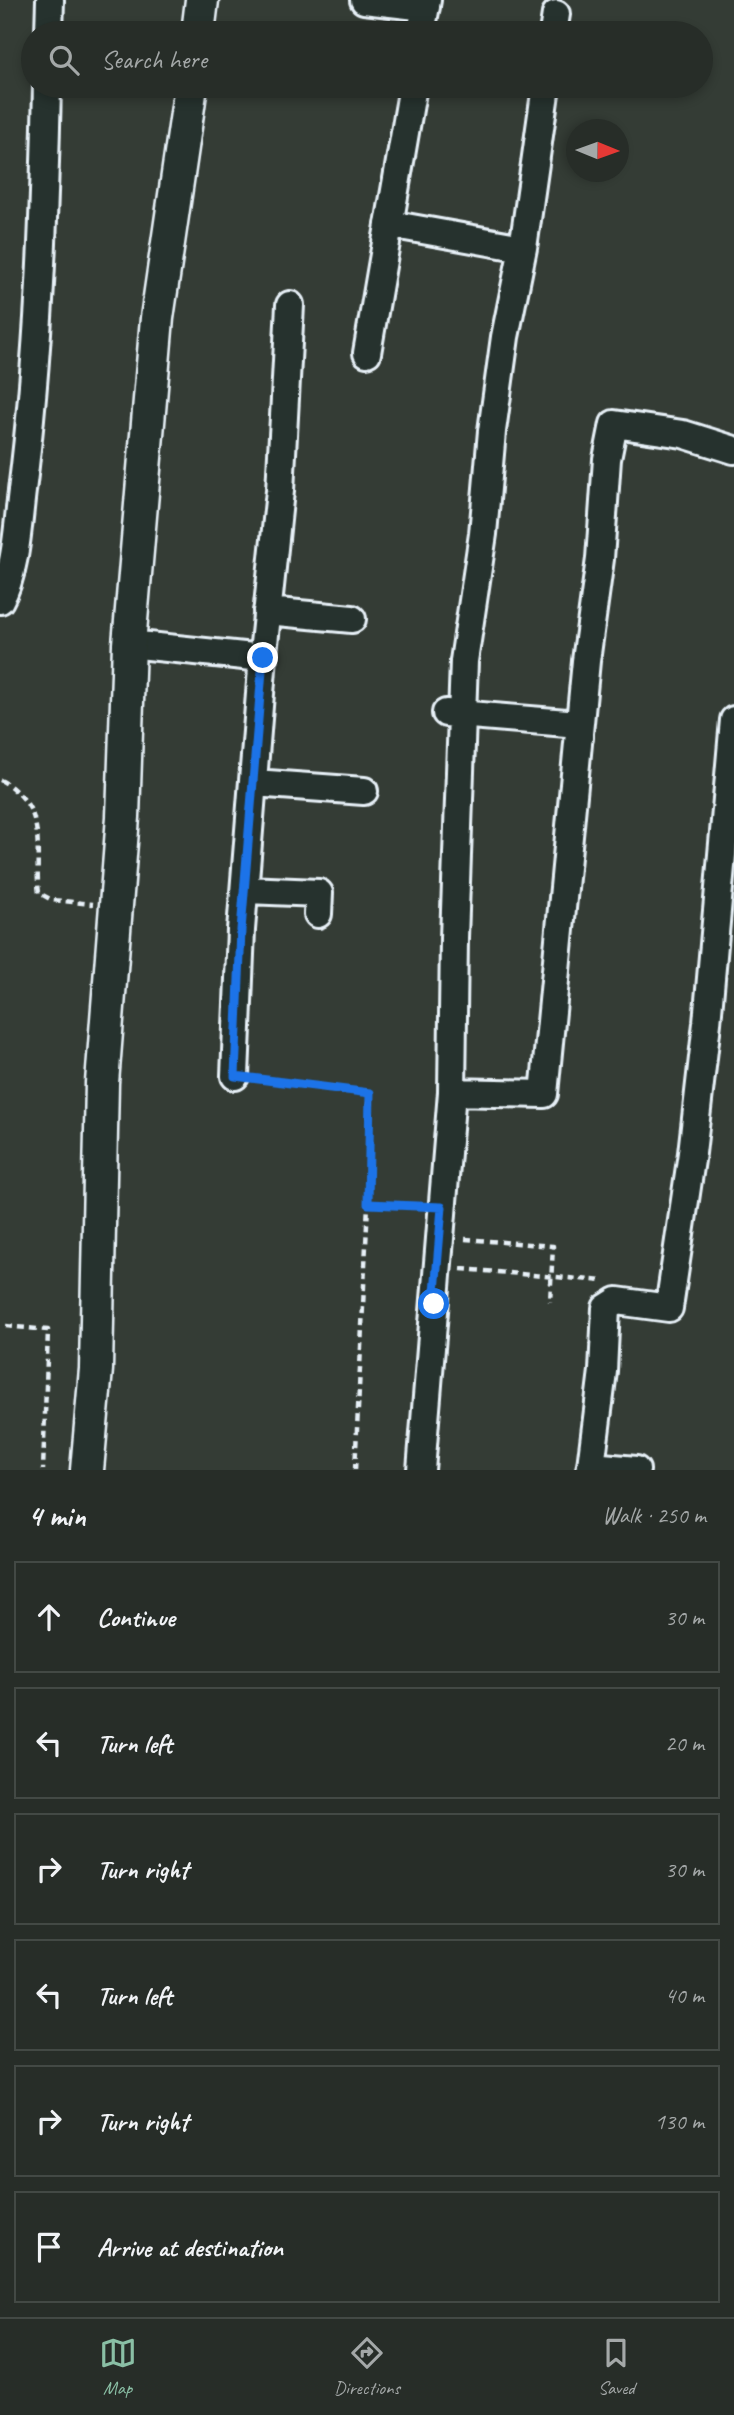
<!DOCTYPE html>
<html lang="en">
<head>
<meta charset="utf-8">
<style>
	:root { --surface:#272d28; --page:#2f3530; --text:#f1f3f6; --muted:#a4a8a8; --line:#434945; --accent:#8abfa5 }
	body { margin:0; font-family:Caveat,sans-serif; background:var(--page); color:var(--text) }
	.compass { position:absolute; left:566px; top:119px; width:63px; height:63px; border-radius:50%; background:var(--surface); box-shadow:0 4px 10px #0003; rotate:91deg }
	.stop { position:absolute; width:21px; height:21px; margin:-16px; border:5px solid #1a73e8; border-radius:50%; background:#fff }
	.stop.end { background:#1a73e8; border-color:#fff; box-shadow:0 2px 7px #0008 }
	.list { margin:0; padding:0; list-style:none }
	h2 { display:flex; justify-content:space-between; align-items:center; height:91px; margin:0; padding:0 28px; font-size:30px }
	h2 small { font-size:23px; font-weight:400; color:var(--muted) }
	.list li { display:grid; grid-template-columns:46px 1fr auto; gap:21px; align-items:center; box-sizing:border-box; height:112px; margin:0 14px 14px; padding:0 14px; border:2px solid var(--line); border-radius:0px }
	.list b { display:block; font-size:26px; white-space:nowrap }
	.list em { font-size:23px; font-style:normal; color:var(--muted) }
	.icon { flex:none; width:38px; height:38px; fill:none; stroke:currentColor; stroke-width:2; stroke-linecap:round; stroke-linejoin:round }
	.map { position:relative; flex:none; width:734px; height:1470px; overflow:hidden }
	.search { position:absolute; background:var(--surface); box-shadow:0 4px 10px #0003; left:21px; right:21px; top:21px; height:77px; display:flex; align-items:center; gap:18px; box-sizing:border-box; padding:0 24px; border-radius:38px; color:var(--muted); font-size:26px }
	.sheet { height:847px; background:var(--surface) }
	nav { display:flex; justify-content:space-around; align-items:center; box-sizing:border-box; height:98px; border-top:2px solid var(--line); background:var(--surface); font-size:19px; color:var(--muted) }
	nav a { display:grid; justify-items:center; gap:4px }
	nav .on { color:var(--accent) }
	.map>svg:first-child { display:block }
</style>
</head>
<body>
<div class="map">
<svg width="734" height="1470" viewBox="0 0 734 1470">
	<rect width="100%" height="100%" fill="#343c35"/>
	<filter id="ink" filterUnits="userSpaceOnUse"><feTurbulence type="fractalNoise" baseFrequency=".0143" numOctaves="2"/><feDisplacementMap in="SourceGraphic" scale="14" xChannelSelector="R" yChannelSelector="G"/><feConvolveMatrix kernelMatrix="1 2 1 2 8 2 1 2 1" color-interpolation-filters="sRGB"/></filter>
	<g filter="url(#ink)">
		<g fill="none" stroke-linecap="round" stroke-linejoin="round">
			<g stroke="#e8f1f8" stroke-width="32">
				<path id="minor" d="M364,0L426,7
					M49,33L50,0
					M421,33L427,0
					M553,33L556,14
					M389,224L523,248L546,86
					M367,353L413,86
					M0,600C16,572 18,522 22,491C39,356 44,221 47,86
					M267,611L352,619
					M129,644L263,658
					M446,713L579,724V738
					M254,783L364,791
					M245,890L319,893L318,914
					M235,1076L241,930L264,644L280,491L290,305
					M452,1092L544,1094L586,661L600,559L607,459L614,424L683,434L734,450
					M591,1466L603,1371L606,1308L617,1301L669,1308L692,1153L707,1023L734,720
					M421,1470L452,1092L454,938L464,661L483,534L492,431L505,337L523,248
					M590,1470L591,1466L636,1470"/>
			</g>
			<g stroke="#e8f1f8" stroke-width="37">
				<path id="tertiary" d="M198,33L202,0
					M87,1470L96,1369L102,1083L123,817L129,644L157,318L191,86"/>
			</g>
			<path stroke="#e8f1f8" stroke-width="4.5" stroke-dasharray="7 5" stroke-linecap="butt" d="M0,780C7,783 12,788 18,793C47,820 34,859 39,893L52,900L93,904
				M258,1079L370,1093L368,1204L420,1206
				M465,1239L553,1246L550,1302
				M461,1269L603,1281
				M6,1326L48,1330L43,1470
				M355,1470L368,1204"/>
			<use href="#minor" stroke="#26332d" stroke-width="26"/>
			<use href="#tertiary" stroke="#26332d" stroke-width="32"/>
		</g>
	</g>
	<g fill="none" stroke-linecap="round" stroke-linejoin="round" filter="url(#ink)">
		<path stroke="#1a73e8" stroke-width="9" d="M263,658L241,930L235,1076L370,1093L368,1204L442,1207L434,1304"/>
	</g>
</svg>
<svg class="compass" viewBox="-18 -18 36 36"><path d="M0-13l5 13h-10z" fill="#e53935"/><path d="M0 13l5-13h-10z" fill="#a4a8a8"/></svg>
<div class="stop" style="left:434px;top:1304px"></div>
<div class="stop end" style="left:263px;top:658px"></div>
<div class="search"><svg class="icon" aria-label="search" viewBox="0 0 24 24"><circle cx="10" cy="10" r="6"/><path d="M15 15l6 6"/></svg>Search here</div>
</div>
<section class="sheet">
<h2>4 min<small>Walk · 250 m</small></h2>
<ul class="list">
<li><svg class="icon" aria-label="ahead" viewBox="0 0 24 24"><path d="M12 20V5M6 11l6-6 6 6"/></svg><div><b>Continue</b></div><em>30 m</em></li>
<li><svg class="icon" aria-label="left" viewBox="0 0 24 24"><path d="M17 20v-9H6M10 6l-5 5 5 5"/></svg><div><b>Turn left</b></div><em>20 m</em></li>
<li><svg class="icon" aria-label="right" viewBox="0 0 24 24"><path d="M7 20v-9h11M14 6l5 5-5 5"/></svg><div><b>Turn right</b></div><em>30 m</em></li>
<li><svg class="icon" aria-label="left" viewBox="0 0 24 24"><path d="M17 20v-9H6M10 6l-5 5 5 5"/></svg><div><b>Turn left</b></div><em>40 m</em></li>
<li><svg class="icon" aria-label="right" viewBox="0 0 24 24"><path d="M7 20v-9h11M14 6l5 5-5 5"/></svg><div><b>Turn right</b></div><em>130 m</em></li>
<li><svg class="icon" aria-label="arrive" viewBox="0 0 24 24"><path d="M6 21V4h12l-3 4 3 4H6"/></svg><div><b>Arrive at destination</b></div></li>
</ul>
</section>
<nav>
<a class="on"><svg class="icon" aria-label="map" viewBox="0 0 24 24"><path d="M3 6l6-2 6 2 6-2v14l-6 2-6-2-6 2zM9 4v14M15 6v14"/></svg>Map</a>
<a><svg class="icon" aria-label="directions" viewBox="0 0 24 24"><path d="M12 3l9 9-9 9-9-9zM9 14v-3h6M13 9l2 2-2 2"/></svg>Directions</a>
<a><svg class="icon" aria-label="saved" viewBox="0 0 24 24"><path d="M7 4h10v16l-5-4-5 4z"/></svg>Saved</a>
</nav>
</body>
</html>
